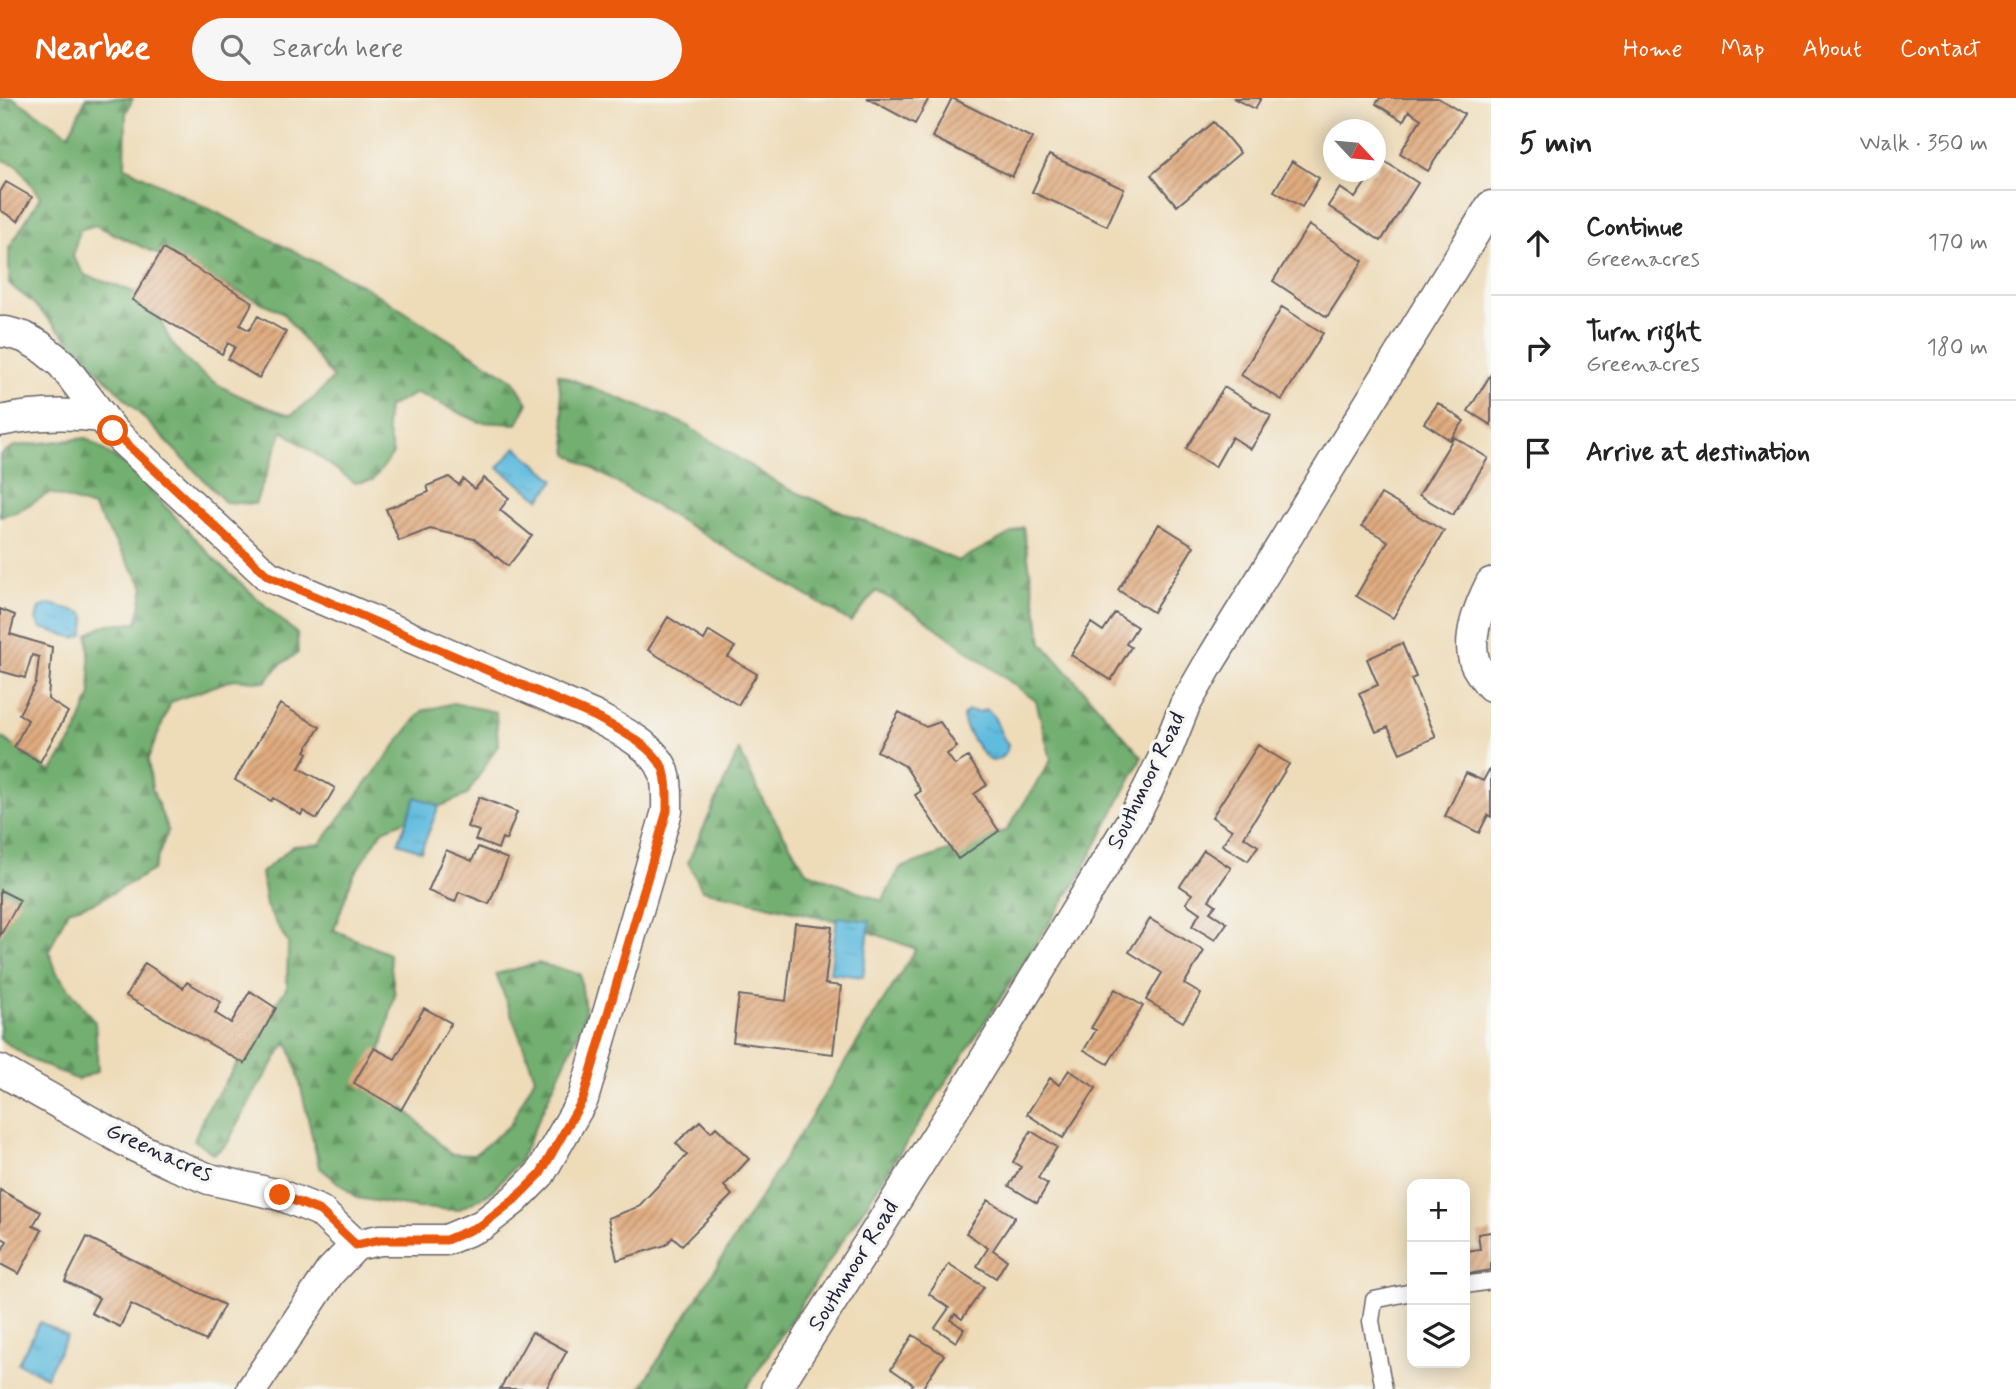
<!DOCTYPE html>
<html lang="en">
<head>
<meta charset="utf-8">
<style>
	:root { --surface:#fff; --page:#f6f6f6; --text:#222; --muted:#767676; --line:#e0e0e0; --accent:#ea580c }
	body { margin:0; font-family:Mynerve,sans-serif; background:var(--page); color:var(--text) }
	.controls { position:absolute; right:21px; bottom:21px; display:grid; overflow:hidden; border-radius:14px; box-shadow:0 4px 18px #0003 }
	.controls button { width:63px; height:63px; display:grid; place-items:center; padding:0; border:0; border-bottom:2px solid var(--line); background:var(--surface); color:var(--text); font:35px sans-serif }
	.compass { position:absolute; left:1323px; top:21px; width:63px; height:63px; border-radius:50%; background:var(--surface); box-shadow:0 4px 18px #0003; rotate:116deg }
	.stop { position:absolute; width:21px; height:21px; margin:-16px; border:5px solid #ea580c; border-radius:50%; background:#fff }
	.stop.end { background:#ea580c; border-color:#fff; box-shadow:0 2px 7px #0008 }
	.list { margin:0; padding:0; list-style:none }
	h2 { display:flex; justify-content:space-between; align-items:center; height:91px; margin:0; padding:0 28px; font-size:30px }
	h2 small { font-size:23px; font-weight:400; color:var(--muted) }
	.list li { display:grid; grid-template-columns:46px 1fr auto; gap:21px; align-items:center; box-sizing:border-box; height:105px; padding:0 28px; border-top:2px solid var(--line) }
	.list b { display:block; font-size:26px; white-space:nowrap }
	.list p { margin:0; font-size:23px; white-space:nowrap; color:var(--muted) }
	.list em { font-size:23px; font-style:normal; color:var(--muted) }
	.icon { flex:none; width:38px; height:38px; fill:none; stroke:currentColor; stroke-width:2; stroke-linecap:round; stroke-linejoin:round }
	.map { position:relative; flex:none; width:1491px; height:1291px; overflow:hidden }
	header { display:flex; align-items:center; gap:42px; box-sizing:border-box; height:98px; padding:0 35px; background:var(--accent); color:#fff }
	header strong { font-size:33px }
	nav { display:flex; gap:38px; margin-inline-start:auto; font-size:24px }
	.search { width:490px; height:63px; background:var(--page); display:flex; align-items:center; gap:18px; box-sizing:border-box; padding:0 24px; border-radius:38px; color:var(--muted); font-size:26px }
	main { display:flex }
	aside { flex:1; background:var(--surface) }
	.map>svg:first-child { display:block }
</style>
</head>
<body>
<header>
<strong>Nearbee</strong>
<div class="search"><svg class="icon" aria-label="search" viewBox="0 0 24 24"><circle cx="10" cy="10" r="6"/><path d="M15 15l6 6"/></svg>Search here</div>
<nav><a>Home</a><a>Map</a><a>About</a><a>Contact</a></nav>
</header>
<main>
<div class="map">
<svg width="1491" height="1291" viewBox="0 0 1491 1291">
	<defs>
		<pattern id="forest-firs" width="22" height="20" patternUnits="userSpaceOnUse" patternTransform="scale(1.75)"><rect width="22" height="20" fill="#72af6f"/><path d="M5 1l3.5 6h-7zM16 11l3.5 6h-7z" fill="#5d8e5c"/></pattern>
		<pattern id="water-ripples" width="26" height="14" patternUnits="userSpaceOnUse" patternTransform="scale(1.75)"><rect width="26" height="14" fill="#60bcde"/><path d="M2 4q2-2 4 0t4 0M15 11q2-2 4 0t4 0" fill="none" stroke="#53a1bf"/></pattern>
		<pattern id="building-hatch" width="6" height="6" patternUnits="userSpaceOnUse" patternTransform="scale(1.75)"><rect width="6" height="6" fill="#e0ab7f"/><path d="M-1 1l2-2M0 6l6-6M5 7l2-2" fill="none" stroke="#b58b69"/></pattern>
	</defs>
	<rect width="100%" height="100%" fill="#f6f6f2"/>
	<filter id="ink" filterUnits="userSpaceOnUse"><feTurbulence type="fractalNoise" baseFrequency=".0143" numOctaves="2"/><feDisplacementMap in="SourceGraphic" scale="14" xChannelSelector="R" yChannelSelector="G"/><feConvolveMatrix kernelMatrix="1 2 1 2 8 2 1 2 1" color-interpolation-filters="sRGB"/></filter>
	<filter id="wash" filterUnits="userSpaceOnUse"><feTurbulence type="fractalNoise" baseFrequency=".00686" numOctaves="4" result="noise"/><feDisplacementMap in="SourceGraphic" scale="28" xChannelSelector="R" yChannelSelector="G"/><feGaussianBlur stdDeviation="1.57" result="paint"/><feColorMatrix in="noise" values="0 0 0 0 0 0 0 0 0 0 0 0 0 0 0 0 0 1.4 0 .05"/><feComposite in="paint" operator="in"/></filter>
	<g filter="url(#wash)">
		<rect width="100%" height="100%" fill="#eedcb9"/>
		<path fill="url(#forest-firs)" stroke="#4a6855" stroke-width="2" fill-rule="evenodd" d="M0,0H13L69,36L86,0H133L126,15L125,69L362,187L513,282L528,305L517,326L479,324L417,295L388,309L386,327L393,356L373,382L355,385L283,333L255,406L225,404L32,204L9,186V150L40,99L17,67L0,61ZM95,127L282,214L333,280L314,300L291,317C249,304 202,285 175,249C164,236 159,216 152,200L85,177L73,159L79,132Z
			M558,276L684,326L784,389L958,463L1023,429L1042,545L1142,659L1080,778L746,1291H640L916,851L846,825L702,792L688,764L739,652L764,704L806,773L882,803L900,770L1007,732L1051,662L1036,603L919,517L876,493L851,524L568,356Z
			M86,340L130,370L215,462L297,536L298,555L280,567L265,584L234,581L171,604L148,661L152,691L168,732L153,772L96,804L68,812L49,853L57,875L95,924L98,973L78,982L34,963L0,941V638L51,674L76,635L91,596L88,536L108,526L137,525L144,489L93,409L50,395L16,414L0,418V357L15,348Z
			M453,605L496,614L498,647L467,697L383,732L353,778L334,832L389,856L395,897L374,980L450,1056L474,1057L510,1027L535,979L496,876L538,865L580,876L586,918L519,1064L489,1096L458,1112L417,1110L357,1100L319,1069L296,968L287,943L252,999L227,1046L214,1056L194,1042L205,1015L287,889L288,845L266,808L261,775L293,748L320,746L422,613Z"/>
		<path fill="url(#water-ripples)" stroke="#416f8c" stroke-width="2" d="M516,349L555,382L540,401L498,370Z
			M50,506L83,515L86,520L83,537L75,540L41,530L36,522L39,510Z
			M986,611C1000,621 996,633 1008,646C1008,655 1000,662 992,663C982,659 963,629 963,618L968,613L980,614Z
			M416,699L439,708L421,753L398,745Z
			M837,819L870,823L863,879L830,875Z
			M40,1224L67,1238L46,1279L18,1265Z"/>
		<g id="blocks">
			<path fill="url(#building-hatch)" d="M867,0H929L915,26Z
				M952,0L1032,40L1012,79L932,39Z
				M1233,0H1261L1255,11Z
				M1380,0H1438L1464,16L1428,73L1400,55L1421,21L1409,13L1403,23L1376,6Z
				M1214,24L1240,55L1177,108L1151,77Z
				M1049,57L1124,91L1107,128L1032,94Z
				M1381,61L1418,85L1381,143L1328,108L1340,90L1355,100L1373,74H1376Z
				M1292,63L1319,80L1302,109L1274,93Z
				M6,84L32,99L18,123L0,112V94Z
				M1309,127L1363,163L1327,219L1273,183Z
				M163,151L253,204L240,227L249,232L258,218L286,234L259,280L228,261L235,249L228,245L222,256L132,202Z
				M1282,209L1323,235L1282,302L1241,277Z
				M1491,276V327L1468,313Z
				M1224,289L1271,318L1251,351L1232,339L1215,369L1186,351Z
				M1438,305L1464,323L1450,342L1424,325Z
				M1454,339L1488,360L1453,417L1419,397Z
				M449,379L459,387L463,381L475,391L484,380L509,400L500,412L532,438L508,468L474,441L430,431L399,443L386,411L429,394L427,388Z
				M1381,396L1444,433L1393,520L1356,498L1388,443L1362,428Z
				M1159,426L1194,448L1153,514L1118,492Z
				M0,511L15,517L10,536L52,549L48,601L68,614L40,664L14,649L28,622L19,616L36,585L39,559L32,557L25,580L0,573Z
				M1115,515L1137,529L1126,546L1131,549L1111,582L1071,557L1091,525L1103,533Z
				M668,519L704,542L709,533L735,549L728,559L757,576L738,607L648,552Z
				M1402,545L1416,579L1411,581L1436,639L1400,655L1388,629L1376,634L1359,595L1378,587L1367,561Z
				M280,606L320,629L305,653L308,655L299,670L335,690L317,721L303,713L301,717L273,700L271,703L235,682Z
				M899,614L926,629L940,624L957,649L947,656L955,667L968,659L987,687L974,696L999,733L958,761L915,697L921,693L905,668L877,653Z
				M1258,647L1289,666L1244,739L1258,748L1248,763L1222,747L1232,732L1212,719Z
				M1489,672L1491,673V719L1488,717L1479,735L1445,718L1466,675L1483,683Z
				M479,699L517,714L506,742L502,740L498,751L475,742L479,733L467,729Z
				M478,749L508,761L489,806L459,794L455,804L428,793L446,752L472,763Z
				M1204,752L1231,770L1209,802L1216,807L1210,814L1227,825L1215,842L1192,828L1200,815L1186,805L1192,796L1180,788Z
				M0,792L20,802L0,838Z
				M1150,821L1204,853L1184,886L1201,896L1183,924L1146,902L1162,875L1129,854Z
				M795,825L832,829L825,886L841,888L833,956L733,944L739,897L786,903Z
				M145,865L183,890L187,884L221,904L215,915L231,925L250,893L276,910L245,966L126,898Z
				M1115,891L1143,908L1108,966L1084,952L1096,932L1091,930Z
				M424,910L451,925L401,1012L354,985L374,950L395,961Z
				M1069,972L1096,990L1063,1040L1027,1016L1050,980L1059,987Z
				M700,1023L711,1034L716,1029L749,1061L724,1088L732,1097L682,1147L673,1139L666,1147L617,1162L608,1120L638,1109L687,1057L676,1045Z
				M1031,1033L1057,1049L1038,1080L1048,1086L1037,1105L1009,1088L1021,1069L1013,1064Z
				M0,1092L41,1114L33,1128L42,1132L19,1176L0,1166V1156L7,1143L0,1139Z
				M988,1102L1015,1119L993,1152L1007,1162L996,1180L977,1168L988,1150L966,1135Z
				M1491,1134V1172L1469,1176L1466,1153L1480,1151L1478,1136Z
				M87,1139L224,1207L206,1243L131,1206L120,1229L91,1215L99,1200L65,1183Z
				M949,1166L984,1189L962,1221L955,1216L951,1222L964,1231L956,1244L935,1230L949,1210L929,1196Z
				M532,1234L567,1253L546,1291H500Z
				M913,1237L944,1257L923,1289L927,1291H910L913,1286L891,1271Z"/>
		</g>
	</g>
	<g filter="url(#ink)">
		<use href="#blocks" fill-opacity="0" stroke="#696367" stroke-width="2"/>
		<g fill="none" stroke-linecap="round" stroke-linejoin="round">
			<g stroke="#696367" stroke-width="19">
				<path id="service" d="M1465,1187L1491,1183
					M1384,1291L1371,1223L1374,1202L1412,1194"/>
			</g>
			<g stroke="#696367" stroke-width="33">
				<path id="minor" d="M0,234H6L24,239L40,248L62,266L113,333L268,478L594,618C616,630 655,648 664,674C668,686 667,700 667,713L583,1001L540,1076L514,1102L482,1127L446,1142H380L356,1147L330,1174L252,1291
					M0,323C35,315 67,315 102,319
					M1491,485C1480,507 1466,540 1475,565C1478,573 1486,582 1491,588
					M0,972L132,1047L172,1066L209,1081L280,1097L320,1113L356,1147
					M776,1291L966,992L1135,717L1165,657L1185,607L1208,567L1491,108"/>
			</g>
			<use href="#service" stroke="#fff" stroke-width="16"/>
			<use href="#minor" stroke="#fff" stroke-width="30"/>
		</g>
	</g>
	<g fill="none" stroke-linecap="round" stroke-linejoin="round" filter="url(#ink)">
		<path stroke="#ea580c" stroke-width="9" d="M113,333L268,478L594,618C616,630 655,648 664,673C668,686 667,699 667,713L583,1001L540,1076L514,1102L482,1127L446,1142H380L356,1147L320,1113L280,1097"/>
	</g>
	<g text-anchor="middle" dominant-baseline="central" stroke-width="7" stroke-linejoin="round" paint-order="stroke">
		<g font-size="23" fill="#22223b" stroke="#f6f6f2">
			<text transform="translate(1147 683) rotate(-64)">Southmoor Road</text>
			<text transform="translate(159 1055) rotate(24)">Greenacres</text>
			<text transform="translate(854 1168) rotate(-58)">Southmoor Road</text>
		</g>
	</g>
</svg>
<div class="controls">
<button>+</button>
<button>−</button>
<button><svg class="icon" aria-label="layers" viewBox="0 0 24 24"><path d="M12 4l9 5-9 5-9-5zM3 14l9 5 9-5"/></svg></button>
</div>
<svg class="compass" viewBox="-18 -18 36 36"><path d="M0-13l5 13h-10z" fill="#e53935"/><path d="M0 13l5-13h-10z" fill="#767676"/></svg>
<div class="stop" style="left:113px;top:333px"></div>
<div class="stop end" style="left:280px;top:1097px"></div>
</div>
<aside>
<h2>5 min<small>Walk · 350 m</small></h2>
<ul class="list">
<li><svg class="icon" aria-label="ahead" viewBox="0 0 24 24"><path d="M12 20V5M6 11l6-6 6 6"/></svg><div><b>Continue</b><p>Greenacres</p></div><em>170 m</em></li>
<li><svg class="icon" aria-label="right" viewBox="0 0 24 24"><path d="M7 20v-9h11M14 6l5 5-5 5"/></svg><div><b>Turn right</b><p>Greenacres</p></div><em>180 m</em></li>
<li><svg class="icon" aria-label="arrive" viewBox="0 0 24 24"><path d="M6 21V4h12l-3 4 3 4H6"/></svg><div><b>Arrive at destination</b></div></li>
</ul>
</aside>
</main>
</body>
</html>
